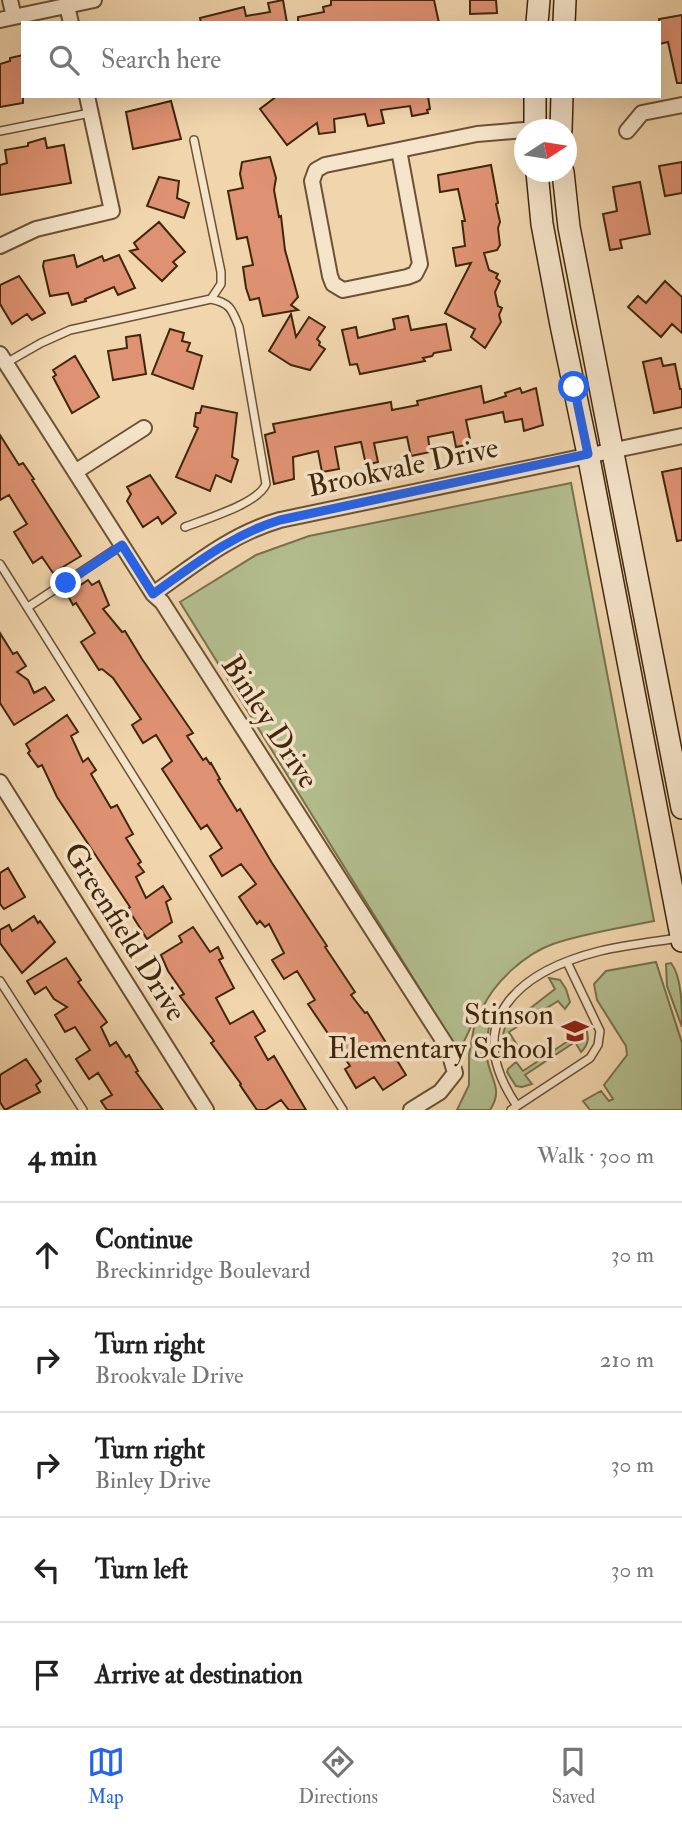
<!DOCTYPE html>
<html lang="en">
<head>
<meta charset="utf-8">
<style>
	:root { --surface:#fff; --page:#f2f2f2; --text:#222; --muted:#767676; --line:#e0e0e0; --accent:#2563eb }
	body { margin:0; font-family:"IM FELL Double Pica",serif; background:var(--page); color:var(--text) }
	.compass { position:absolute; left:514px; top:119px; width:63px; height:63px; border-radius:50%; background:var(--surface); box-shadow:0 7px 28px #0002; rotate:78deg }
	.stop { position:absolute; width:21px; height:21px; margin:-16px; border:5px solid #2563eb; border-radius:50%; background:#fff }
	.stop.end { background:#2563eb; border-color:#fff; box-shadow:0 2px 7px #0008 }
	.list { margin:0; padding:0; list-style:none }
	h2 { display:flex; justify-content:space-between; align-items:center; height:91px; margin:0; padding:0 28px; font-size:30px }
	h2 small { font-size:23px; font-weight:400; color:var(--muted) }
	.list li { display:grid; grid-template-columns:46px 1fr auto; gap:21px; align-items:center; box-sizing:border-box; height:105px; padding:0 28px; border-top:2px solid var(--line) }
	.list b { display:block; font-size:26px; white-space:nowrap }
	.list p { margin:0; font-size:23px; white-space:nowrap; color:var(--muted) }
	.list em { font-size:23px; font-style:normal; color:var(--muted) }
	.icon { flex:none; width:38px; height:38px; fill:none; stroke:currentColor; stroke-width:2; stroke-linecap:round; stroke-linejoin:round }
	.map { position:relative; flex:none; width:682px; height:1110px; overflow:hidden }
	.search { position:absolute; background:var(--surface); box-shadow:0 7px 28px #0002; left:21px; right:21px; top:21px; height:77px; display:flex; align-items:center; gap:18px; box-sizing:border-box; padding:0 24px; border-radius:0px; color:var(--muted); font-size:26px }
	.sheet { height:616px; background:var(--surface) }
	nav { display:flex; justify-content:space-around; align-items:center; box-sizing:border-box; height:98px; border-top:2px solid var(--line); background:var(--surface); font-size:19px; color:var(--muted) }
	nav a { display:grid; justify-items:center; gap:4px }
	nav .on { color:var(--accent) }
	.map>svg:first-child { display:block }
</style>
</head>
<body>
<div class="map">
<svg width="682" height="1110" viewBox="0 0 682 1110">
	<rect width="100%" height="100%" fill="#f1d5ad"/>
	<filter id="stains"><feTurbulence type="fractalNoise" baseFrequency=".00286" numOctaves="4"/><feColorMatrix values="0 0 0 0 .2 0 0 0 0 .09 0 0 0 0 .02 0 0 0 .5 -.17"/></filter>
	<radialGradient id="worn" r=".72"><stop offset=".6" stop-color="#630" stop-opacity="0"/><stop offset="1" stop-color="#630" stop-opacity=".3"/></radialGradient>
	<path fill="#b3be8f" stroke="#7a724d" stroke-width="2" d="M571,483L654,921C621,928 585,933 553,944C525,954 494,982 482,1009L492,1014C488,1029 485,1043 487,1058C490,1079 504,1089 490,1110H457L469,1085V1055L476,1016L459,1052L180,602L256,555L309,536Z
		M656,962L682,1043V1110H590L583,1101L601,1091L609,1101L613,1099L604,1085L627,1055L626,1046L597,1000L594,984L606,971Z
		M671,963C682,977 682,1008 682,1027L667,986L666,964Z
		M549,978L560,980L566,989L570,1002L565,1009L558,1001L509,1032L517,1045L508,1050L502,1038L508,1017L521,1020L528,1010L555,989Z
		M577,1022L586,1027C589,1038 589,1044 581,1052L575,1042L525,1075L532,1084L522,1087L516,1086L507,1072L508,1069L516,1062L523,1071L577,1035L572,1026Z"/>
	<path fill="#df9273" stroke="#40260b" stroke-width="2" d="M283,0L287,23H201L200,18L244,7L246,16L270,12L268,3Z
		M331,0H434L439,23H298V17L324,12L323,7L331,5Z
		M470,0H496L497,13L470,14Z
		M682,15V83H677L668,42L659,44V19Z
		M23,55V103L0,107V64L10,61V58Z
		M277,96H428L430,109L427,110L428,113L412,116L410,106L381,110L384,123L368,126L365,114L334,119L335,132L319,134L317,123L287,145L260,109Z
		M171,101L181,139L133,149L126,112Z
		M45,138L47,148L64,145L71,183L0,195V165L7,163L5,150L28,146V143Z
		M270,157L276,178L274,190L279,217L281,216L285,250L298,297L291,305L298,310L263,316L259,298L250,300L246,288L243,267L253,265L247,237L237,239L228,191L243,188L240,174L242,162Z
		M682,162V193L665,196L659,166Z
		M491,165L498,203L496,204L500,222L498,228L500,245L497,250L484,253L489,270L498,274L496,278L500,281L495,292L498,306L502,308L499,315L501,322L485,348L471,337L475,329L445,313L471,263L456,266L453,248L465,246L462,221H465L458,189L440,192L438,175Z
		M159,177L179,181L177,198L189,203L184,218L147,206Z
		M640,182L650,234L620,240L622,248L610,250L603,214L617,211L613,187Z
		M159,222L185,252L173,262L177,266L162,281L130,251L138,249L134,243Z
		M74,255L77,267L102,256L104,261L119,255L135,288L118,295L114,287L85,299L86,301L72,305L68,293L50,296L43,266L44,261Z
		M19,276L45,313L32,320L27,314L12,324L0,304V285Z
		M665,281L682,297V333L672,324L661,337L628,307L638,296L646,303Z
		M291,314L296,337L309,317L325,327L317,339L320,342L319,345L325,349L310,370L291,365L269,351Z
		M408,316L411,330L446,324L451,350L434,353L432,356L423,358L425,361L360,374L357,364L350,365L342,330L356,327L358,338L395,329L393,319Z
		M170,329L184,333L182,341L190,343L187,351L202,356L193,389L152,374Z
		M140,335L146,374L113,380L108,351L127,348L126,337Z
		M75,356L99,397L72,413L53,377L56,375L53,370Z
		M661,358L663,366L675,364L680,389H682V407L654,413L643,362Z
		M481,386L484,403L506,396L505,393L520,388L522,393L536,388L543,425L524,431L522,419L505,422L503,412L466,420L471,444L456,447L453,432L428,437L430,452L411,456L407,437L374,443L378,462L366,465L361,442L335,447L339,469L322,472L318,451L293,457L294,479L274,484L265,435L275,432L273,424L391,402L392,410L418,405L417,401Z
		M202,406L237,413L232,457L238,460L231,482L216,475L210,491L176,477L198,428L194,426L196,413H200Z
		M0,435L19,465L23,463L34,479L32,480L81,556L53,573L42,557L33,563L14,532L27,524L9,495L0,500Z
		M682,468V540L677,541L662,472Z
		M150,475L176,513L162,524L158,517L143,527L127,501L131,494L127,487Z
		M88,580L92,585L99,581L109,605L103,609L122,632L125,631L142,659L193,733L187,736L203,760L206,758L210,764L211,763L220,779L218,780L237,811L240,809L272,863L327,946L325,947L355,992L351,995L365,1013L367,1012L406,1075L383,1090L374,1077L356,1088L345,1069L350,1066L308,1004L315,1000L297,971L284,979L272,960L284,953L269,924L265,927L260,921L257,924L239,897L256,884L241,864L222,876L210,856L222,848L207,825L201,829L162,769L172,761L156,735L143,743L132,725L141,719L113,678L102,669L99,670L81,642L95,633L76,603L73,605L67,594Z
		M0,633L13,654L17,652L26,666L17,672L28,680L34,693L45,687L54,700L14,725L0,703Z
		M67,715L78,732L71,736L83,762L88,758L96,770L91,774L108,803L111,808L117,805L133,834L126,838L141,862L138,864L144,872L136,877L146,898L163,886L171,899L166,902L172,922L147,939L128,909L130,907L57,797L42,765L38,767L28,753L30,751L26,744Z
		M8,868L25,897L4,909L0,904V873Z
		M34,916L38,923L40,921L55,942L22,973L0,943V930L9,925L12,931Z
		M193,927L210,952L218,947L223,958L219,960L234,988L216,998L230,1024L253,1011L265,1031L255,1037L268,1060L274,1056L306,1110H289L281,1100L265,1110H257L240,1085L241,1084L211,1043L214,1041L180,996L184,994L168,971L161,955L182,942L179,936Z
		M66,958L81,980L78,982L107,1022L101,1027L110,1046L116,1042L126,1057L129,1055L138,1071L136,1072L163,1110H107L101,1101L112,1095L98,1073L89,1079L76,1059L90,1050L75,1027L65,1032L55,1015L67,1007L54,999L46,987L35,994L27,981Z
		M26,1059L41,1081L36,1085L40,1092L5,1110L0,1102V1075Z"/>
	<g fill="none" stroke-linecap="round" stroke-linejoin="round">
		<g stroke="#6c5234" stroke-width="10">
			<path id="lane" d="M0,131L90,113
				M194,140L221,272V284L211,299
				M6,363L41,343L70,330L211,299C230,303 232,309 239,327L266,484C258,504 205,519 185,527
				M0,564L343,1110
				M28,607L122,545
				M0,981L83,1110
				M517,1106C460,1022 517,972 600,951C626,945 653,942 679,938
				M511,1110L590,1058L598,1045L600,1031L567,962"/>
		</g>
		<g stroke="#6c5234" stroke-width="18">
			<path id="street" d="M10,0L14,17
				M67,6L71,23
				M0,20L94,0
				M627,131L642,113L682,105
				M399,150L420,264L415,274L407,277L343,290L333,284L330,276L312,181L316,170L325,165Z
				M399,150L477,134L524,130
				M0,246L36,229L112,211L87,96
				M0,354L153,594L162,602L448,1048L455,1073L440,1092L411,1110
				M75,472L144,428
				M153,594C194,565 231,534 280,520L682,436
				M0,782L206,1110"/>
		</g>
		<g stroke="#40260b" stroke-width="24">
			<path id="secondary" d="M537,23L539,0
				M564,23L565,0
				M535,96V130
				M561,130L562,96
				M537,172L542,224L561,325L588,454L682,941
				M563,172L569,227L682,808"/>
		</g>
		<use href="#lane" stroke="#f6e4ca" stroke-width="7"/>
		<use href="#street" stroke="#f6e4ca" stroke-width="14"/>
		<use href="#secondary" stroke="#f6e4ca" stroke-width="21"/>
	</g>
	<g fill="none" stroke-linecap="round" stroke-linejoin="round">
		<path stroke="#2563eb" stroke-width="9" d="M66,583L122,545L153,594C194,565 231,535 280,520L588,454L574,387"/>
	</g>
	<defs>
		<g id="school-bare" transform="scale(2.1)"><path d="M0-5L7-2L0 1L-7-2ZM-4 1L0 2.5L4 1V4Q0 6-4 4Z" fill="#8f2418" stroke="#f6e4ca" stroke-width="2.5" paint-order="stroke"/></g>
	</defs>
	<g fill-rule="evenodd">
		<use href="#school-bare" x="575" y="1031"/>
	</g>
	<g text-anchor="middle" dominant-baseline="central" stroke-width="7" stroke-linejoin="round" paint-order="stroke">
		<g font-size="30" fill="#40260b" stroke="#f6e4ca">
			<text transform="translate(403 467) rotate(-12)">Brookvale Drive</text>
			<text transform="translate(270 722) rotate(57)">Binley Drive</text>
			<text transform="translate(125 932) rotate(58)">Greenfield Drive</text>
		</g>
		<g font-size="30" fill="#40260b" stroke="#f6e4ca" text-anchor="end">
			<text x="554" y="1014">Stinson<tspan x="554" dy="34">Elementary School</tspan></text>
		</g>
	</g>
	<rect width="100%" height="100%" filter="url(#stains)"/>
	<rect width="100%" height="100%" fill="url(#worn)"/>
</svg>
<svg class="compass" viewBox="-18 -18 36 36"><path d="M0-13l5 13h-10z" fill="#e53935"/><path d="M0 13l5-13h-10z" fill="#767676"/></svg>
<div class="stop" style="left:574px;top:387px"></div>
<div class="stop end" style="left:66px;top:583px"></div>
<div class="search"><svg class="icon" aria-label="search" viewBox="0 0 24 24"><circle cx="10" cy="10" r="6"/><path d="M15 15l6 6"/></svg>Search here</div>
</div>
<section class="sheet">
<h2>4 min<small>Walk · 300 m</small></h2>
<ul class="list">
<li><svg class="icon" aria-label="ahead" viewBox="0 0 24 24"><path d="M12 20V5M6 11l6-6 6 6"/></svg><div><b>Continue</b><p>Breckinridge Boulevard</p></div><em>30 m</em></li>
<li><svg class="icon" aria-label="right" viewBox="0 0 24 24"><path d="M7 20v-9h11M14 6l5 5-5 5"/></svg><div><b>Turn right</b><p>Brookvale Drive</p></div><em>210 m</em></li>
<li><svg class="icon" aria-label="right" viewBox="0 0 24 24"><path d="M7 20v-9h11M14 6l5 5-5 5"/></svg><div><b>Turn right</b><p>Binley Drive</p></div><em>30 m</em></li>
<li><svg class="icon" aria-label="left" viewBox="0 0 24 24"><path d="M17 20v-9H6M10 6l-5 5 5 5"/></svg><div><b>Turn left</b></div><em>30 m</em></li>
<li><svg class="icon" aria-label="arrive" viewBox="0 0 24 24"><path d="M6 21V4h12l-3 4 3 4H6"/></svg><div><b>Arrive at destination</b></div></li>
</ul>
</section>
<nav>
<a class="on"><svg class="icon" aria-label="map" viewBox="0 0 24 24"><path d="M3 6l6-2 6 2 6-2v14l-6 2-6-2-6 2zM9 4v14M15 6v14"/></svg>Map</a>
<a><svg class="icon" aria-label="directions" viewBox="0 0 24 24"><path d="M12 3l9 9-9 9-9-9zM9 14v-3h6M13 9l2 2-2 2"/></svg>Directions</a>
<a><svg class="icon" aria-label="saved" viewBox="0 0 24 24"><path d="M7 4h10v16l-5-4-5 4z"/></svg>Saved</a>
</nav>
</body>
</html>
